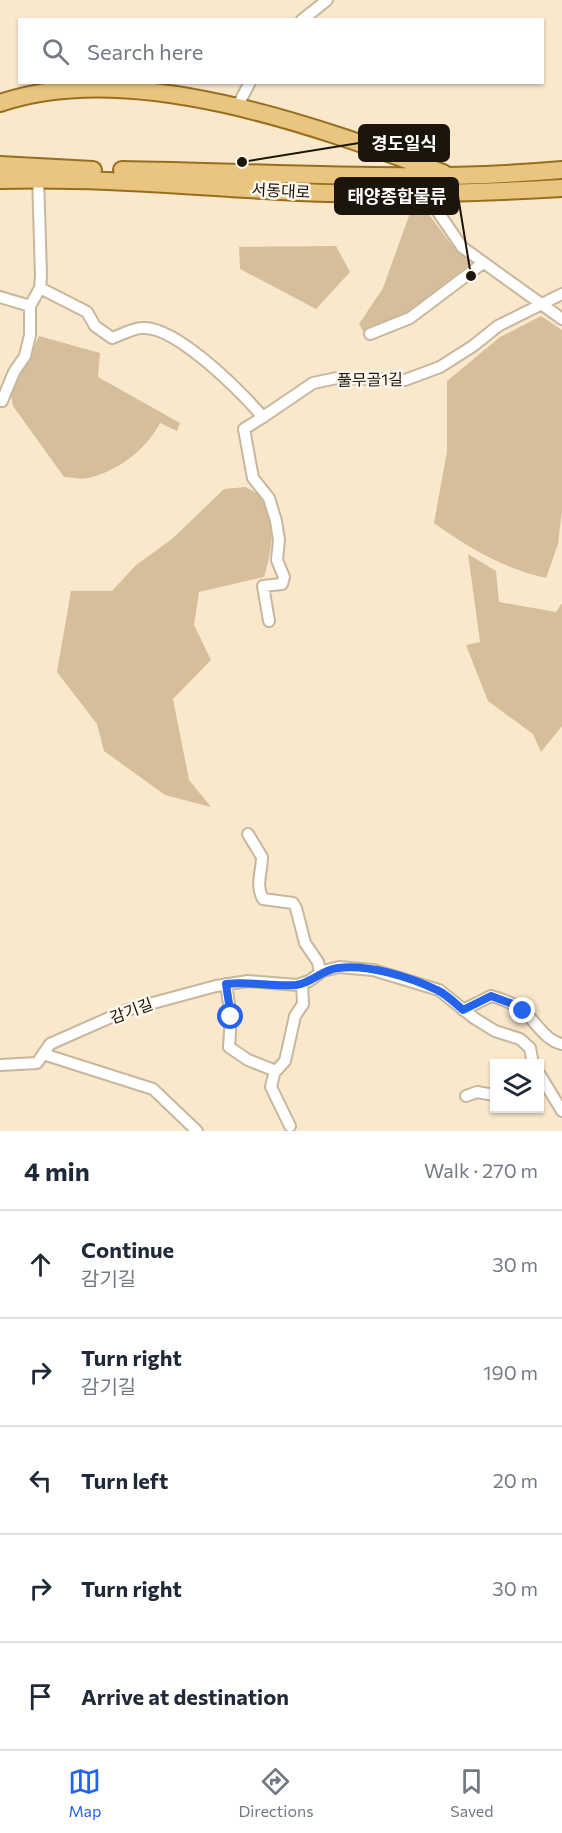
<!DOCTYPE html>
<html lang="en">
<head>
<meta charset="utf-8">
<style>
	:root { --surface:#fff; --page:#f6f6f7; --text:#1f2937; --muted:#747a83; --line:#e0e1e3; --accent:#2563eb }
	body { margin:0; font-family:Commissioner,"Noto Sans KR",sans-serif; background:var(--page); color:var(--text) }
	.controls { position:absolute; right:18px; bottom:18px; display:grid; overflow:hidden; border-radius:0px; box-shadow:0 2px 4px #0004 }
	.controls button { width:54px; height:54px; display:grid; place-items:center; padding:0; border:0; border-bottom:2px solid var(--line); background:var(--surface); color:var(--text); font:30px sans-serif }
	.stop { position:absolute; width:18px; height:18px; margin:-14px; border:4px solid #2563eb; border-radius:50%; background:#fff }
	.stop.end { background:#2563eb; border-color:#fff; box-shadow:0 2px 6px #0008 }
	.list { margin:0; padding:0; list-style:none }
	h2 { display:flex; justify-content:space-between; align-items:center; height:78px; margin:0; padding:0 24px; font-size:26px }
	h2 small { font-size:20px; font-weight:400; color:var(--muted) }
	.list li { display:grid; grid-template-columns:39px 1fr auto; gap:18px; align-items:center; box-sizing:border-box; height:108px; padding:0 24px; border-top:2px solid var(--line) }
	.list b { display:block; font-size:22px; white-space:nowrap }
	.list p { margin:0; font-size:20px; white-space:nowrap; color:var(--muted) }
	.list em { font-size:20px; font-style:normal; color:var(--muted) }
	.icon { flex:none; width:33px; height:33px; fill:none; stroke:currentColor; stroke-width:2; stroke-linecap:round; stroke-linejoin:round }
	.map { position:relative; flex:none; width:562px; height:1131px; overflow:hidden }
	.search { position:absolute; background:var(--surface); box-shadow:0 2px 4px #0004; left:18px; right:18px; top:18px; height:66px; display:flex; align-items:center; gap:15px; box-sizing:border-box; padding:0 21px; border-radius:0px; color:var(--muted); font-size:22px }
	.sheet { height:618px; background:var(--surface) }
	nav { display:flex; justify-content:space-around; align-items:center; box-sizing:border-box; height:84px; border-top:2px solid var(--line); background:var(--surface); font-size:16px; color:var(--muted) }
	nav a { display:grid; justify-items:center; gap:3px }
	nav .on { color:var(--accent) }
	.map>svg:first-child { display:block }
</style>
</head>
<body>
<div class="map">
<svg width="562" height="1131" viewBox="0 0 562 1131">
	<rect width="100%" height="100%" fill="#fae8cd"/>
	<path fill="#d6be9a" d="M427,212L451,244L471,263L407,313L363,331L359,324L383,288L410,213Z
		M336,246L350,272L316,309L240,269L239,247Z
		M541,316L562,330V511L558,544L546,578C503,568 470,549 434,523L447,451V381L500,337Z
		M39,336L100,353L98,377L180,423L177,431L160,423C146,450 118,471 88,478C81,480 71,477 64,477L13,406L11,395Z
		M246,487C250,490 258,493 262,498C278,518 271,555 264,577L199,592L194,625L211,660L173,699L189,780L211,807L165,795L104,751L97,724L57,672L71,591H112L136,565L172,539L224,489Z
		M468,554L496,571L499,602L556,612L562,603V726L541,752L533,734L488,701L466,645L480,642Z"/>
	<g fill="none" stroke-linecap="round" stroke-linejoin="round">
		<g stroke="#c7b79d" stroke-width="14">
			<path id="street" d="M302,20L327,0
				M236,109L250,82
				M425,193L462,247L562,319
				M40,288L87,312L95,326L112,338C121,335 133,328 142,328C176,325 242,393 263,417L244,429L253,478L269,498L276,521L279,540L277,560L284,577L282,584L263,586L269,621
				M0,297L30,306L40,288L41,276L38,175
				M370,334L410,318L483,263
				M0,401H2L14,372L25,356L30,335V306
				M263,417L313,383L337,378L405,380L440,367L473,346L498,326L562,294
				M248,834L262,857C262,872 255,885 263,899L293,903L296,908L305,943L318,962L320,973
				M226,984L231,1017L229,1047L248,1060L276,1071L285,1061L295,1016L303,1004L302,983
				M463,1010L491,996C502,999 513,1003 522,1010C535,1020 545,1041 562,1044
				M43,1054L153,1089L197,1131
				M0,1065L37,1063L50,1044L127,1010L216,986L248,981L297,985L309,981L323,971L339,967L373,970L439,990L474,1018L495,1031L520,1039L530,1048L533,1064
				M275,1070L271,1087L290,1126
				M540,1075L562,1111
				M466,1096L477,1092L494,1095"/>
		</g>
		<g stroke="#976e1e" stroke-width="20">
			<path id="primary" d="M0,103C131,58 318,127 443,173
				M0,165L93,170
				M122,170C269,172 416,183 562,170
				M0,180C100,177 199,187 299,192C386,196 475,193 562,188"/>
		</g>
		<use href="#street" stroke="#fff" stroke-width="10"/>
		<use href="#primary" stroke="#e9c57f" stroke-width="16"/>
	</g>
	<g fill="none" stroke-linecap="round" stroke-linejoin="round">
		<path stroke="#2563eb" stroke-width="8" d="M231,1017L226,984C251,981 272,987 296,985C312,983 321,970 338,968C368,964 410,977 437,990C446,994 455,1003 463,1010L491,996L513,1004L523,1011"/>
	</g>
	<g text-anchor="middle" dominant-baseline="central" stroke-width="5" stroke-linejoin="round" paint-order="stroke">
		<g font-size="16" fill="#1b150b" stroke="#fef7ec">
			<text transform="translate(281 190) rotate(3)">서동대로</text>
			<text transform="translate(370 379) rotate(-1)">풀무골1길</text>
			<text transform="translate(131 1010) rotate(-20)">감기길</text>
		</g>
	</g>
	<path fill="none" stroke="#1b150b" stroke-width="2" d="M242 162L359 143M471 276L458 196"/>
	<g fill="#1b150b" stroke="#fef7ec" stroke-width="2">
		<circle cx="242" cy="162" r="6"/>
		<circle cx="471" cy="276" r="6"/>
	</g>
	<g fill="#1b150b" stroke="#1b150b" stroke-width="2">
		<rect x="359" y="125" width="90" height="36" rx="6"/>
		<rect x="335" y="178" width="123" height="36" rx="6"/>
	</g>
	<g font-size="18" text-anchor="middle" font-weight="bold" fill="#fff">
		<text x="404" y="150">경도일식</text>
		<text x="397" y="203">태양종합물류</text>
	</g>
</svg>
<div class="controls">
<button><svg class="icon" aria-label="layers" viewBox="0 0 24 24"><path d="M12 4l9 5-9 5-9-5zM3 14l9 5 9-5"/></svg></button>
</div>
<div class="stop" style="left:231px;top:1017px"></div>
<div class="stop end" style="left:523px;top:1011px"></div>
<div class="search"><svg class="icon" aria-label="search" viewBox="0 0 24 24"><circle cx="10" cy="10" r="6"/><path d="M15 15l6 6"/></svg>Search here</div>
</div>
<section class="sheet">
<h2>4 min<small>Walk · 270 m</small></h2>
<ul class="list">
<li><svg class="icon" aria-label="ahead" viewBox="0 0 24 24"><path d="M12 20V5M6 11l6-6 6 6"/></svg><div><b>Continue</b><p>감기길</p></div><em>30 m</em></li>
<li><svg class="icon" aria-label="right" viewBox="0 0 24 24"><path d="M7 20v-9h11M14 6l5 5-5 5"/></svg><div><b>Turn right</b><p>감기길</p></div><em>190 m</em></li>
<li><svg class="icon" aria-label="left" viewBox="0 0 24 24"><path d="M17 20v-9H6M10 6l-5 5 5 5"/></svg><div><b>Turn left</b></div><em>20 m</em></li>
<li><svg class="icon" aria-label="right" viewBox="0 0 24 24"><path d="M7 20v-9h11M14 6l5 5-5 5"/></svg><div><b>Turn right</b></div><em>30 m</em></li>
<li><svg class="icon" aria-label="arrive" viewBox="0 0 24 24"><path d="M6 21V4h12l-3 4 3 4H6"/></svg><div><b>Arrive at destination</b></div></li>
</ul>
</section>
<nav>
<a class="on"><svg class="icon" aria-label="map" viewBox="0 0 24 24"><path d="M3 6l6-2 6 2 6-2v14l-6 2-6-2-6 2zM9 4v14M15 6v14"/></svg>Map</a>
<a><svg class="icon" aria-label="directions" viewBox="0 0 24 24"><path d="M12 3l9 9-9 9-9-9zM9 14v-3h6M13 9l2 2-2 2"/></svg>Directions</a>
<a><svg class="icon" aria-label="saved" viewBox="0 0 24 24"><path d="M7 4h10v16l-5-4-5 4z"/></svg>Saved</a>
</nav>
</body>
</html>
